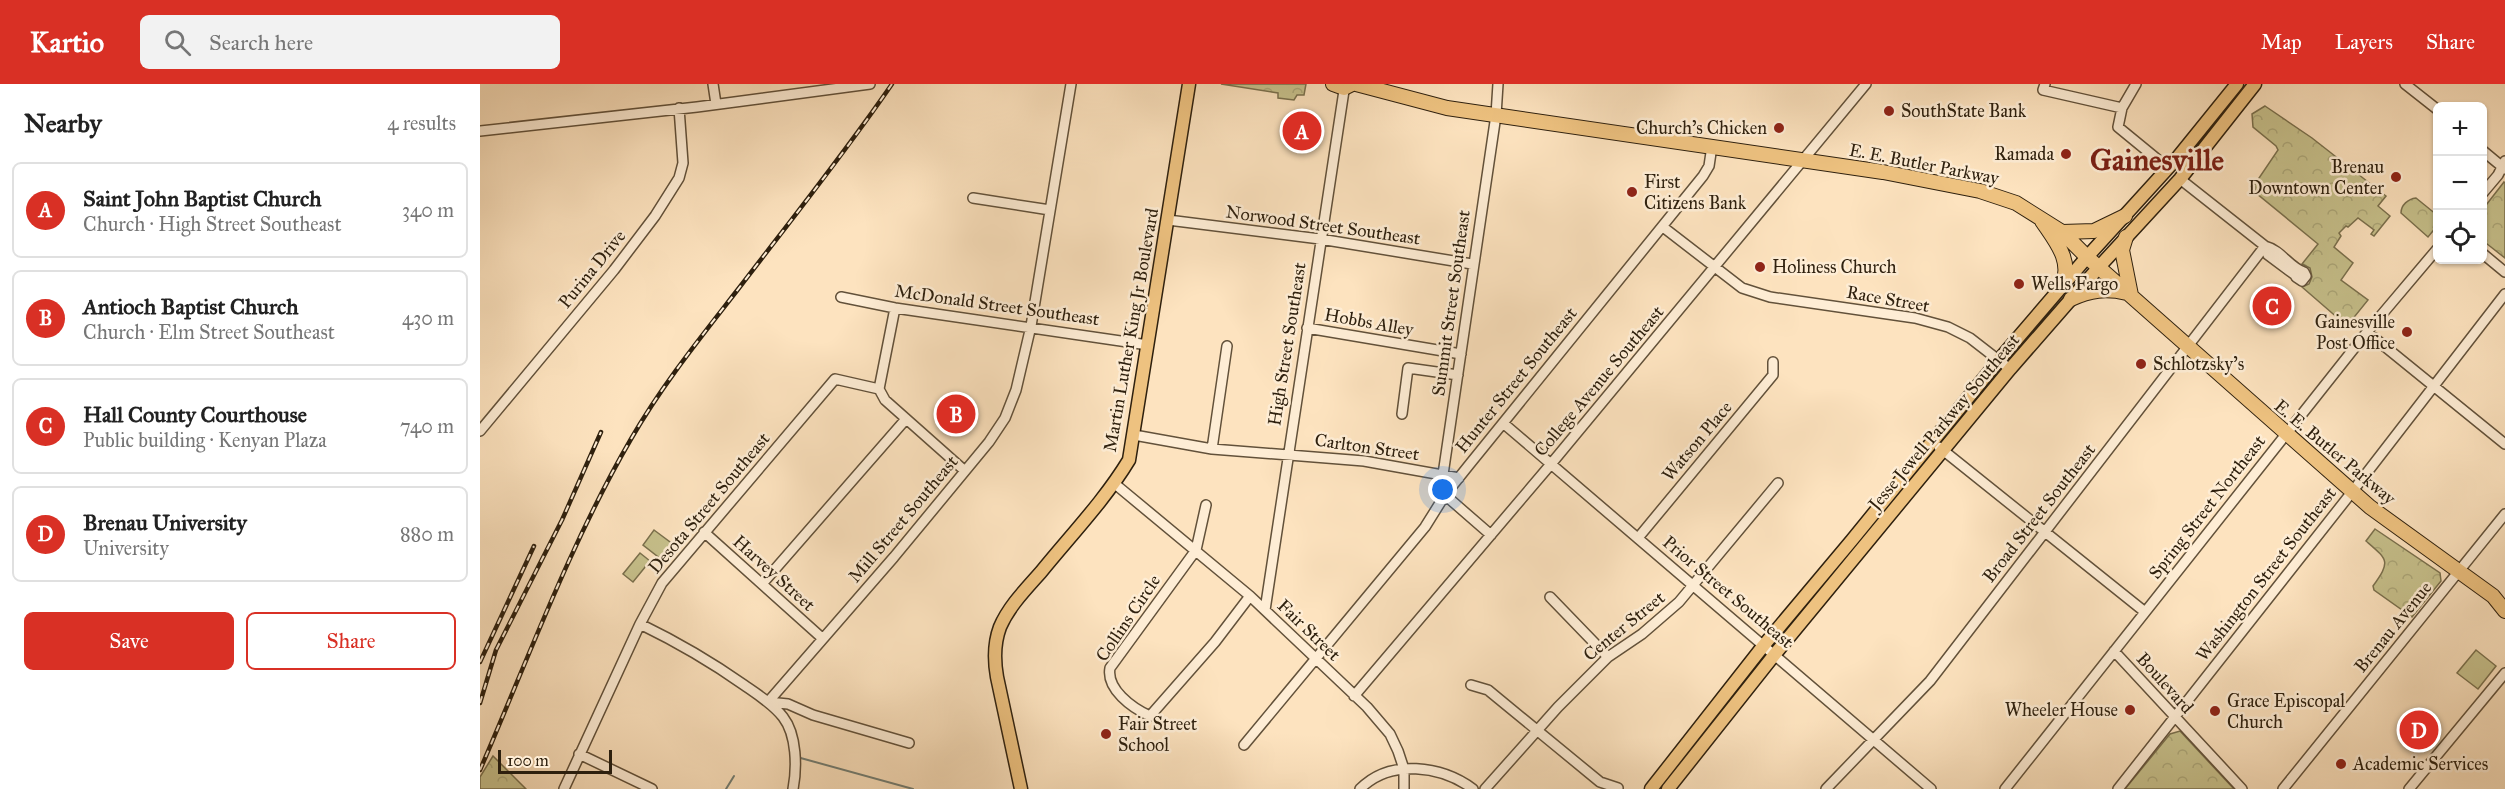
<!DOCTYPE html>
<html lang="en">
<head>
<meta charset="utf-8">
<style>
	:root { --surface:#fff; --page:#f2f2f2; --text:#222; --muted:#767676; --line:#e0e0e0; --accent:#d93025 }
	body { margin:0; font-family:"IM FELL Great Primer",serif; background:var(--page); color:var(--text) }
	.controls { position:absolute; right:18px; top:18px; display:grid; overflow:hidden; border-radius:9px; box-shadow:0 2px 4px #0004 }
	.controls button { width:54px; height:54px; display:grid; place-items:center; padding:0; border:0; border-bottom:2px solid var(--line); background:var(--surface); color:var(--text); font:30px sans-serif }
	.scale { position:absolute; left:18px; bottom:15px; width:114px; box-sizing:border-box; padding-left:6px; border:3px solid #2e200e; border-top:0; font-size:16px; line-height:21px; white-space:nowrap; color:#2e200e; -webkit-text-stroke:4px #feedd5; paint-order:stroke }
	.you { position:absolute; left:963px; top:406px; width:21px; height:21px; margin:-15px; border:4px solid #fff; border-radius:50%; background:#1a73e8; box-shadow:0 0 0 9px #1a73e833 }
	.badge { display:grid; place-items:center; width:39px; height:39px; border-radius:50%; background:var(--accent); color:#fff; font-size:20px; font-weight:700 }
	.pin { position:absolute; translate:-50% -50%; border:3px solid #fff; box-shadow:0 2px 6px #0006 }
	.list { margin:0; padding:0; list-style:none }
	h2 { display:flex; justify-content:space-between; align-items:center; height:78px; margin:0; padding:0 24px; font-size:26px }
	h2 small { font-size:20px; font-weight:400; color:var(--muted) }
	.list li { display:grid; grid-template-columns:39px 1fr auto; gap:18px; align-items:center; box-sizing:border-box; height:96px; margin:0 12px 12px; padding:0 12px; border:2px solid var(--line); border-radius:9px }
	.list b { display:block; font-size:22px; white-space:nowrap }
	.list p { margin:0; font-size:20px; white-space:nowrap; color:var(--muted) }
	.list em { font-size:20px; font-style:normal; color:var(--muted) }
	.actions { display:flex; gap:12px; padding:18px 24px }
	.actions a { flex:1; padding:14px 0; border:2px solid var(--accent); border-radius:9px; text-align:center; font-size:21px; color:var(--accent) }
	.actions .main { background:var(--accent); color:#fff }
	.icon { flex:none; width:33px; height:33px; fill:none; stroke:currentColor; stroke-width:2; stroke-linecap:round; stroke-linejoin:round }
	.map { position:relative; flex:none; width:2025px; height:705px; overflow:hidden }
	header { display:flex; align-items:center; gap:36px; box-sizing:border-box; height:84px; padding:0 30px; background:var(--accent); color:#fff }
	header strong { font-size:28px }
	nav { display:flex; gap:33px; margin-inline-start:auto; font-size:21px }
	.search { width:420px; height:54px; background:var(--page); display:flex; align-items:center; gap:15px; box-sizing:border-box; padding:0 21px; border-radius:9px; color:var(--muted); font-size:22px }
	main { display:flex }
	aside { flex:1; background:var(--surface) }
	.map>svg:first-child { display:block }
</style>
</head>
<body>
<header>
<strong>Kartio</strong>
<div class="search"><svg class="icon" aria-label="search" viewBox="0 0 24 24"><circle cx="10" cy="10" r="6"/><path d="M15 15l6 6"/></svg>Search here</div>
<nav><a>Map</a><a>Layers</a><a>Share</a></nav>
</header>
<main>
<aside>
<h2>Nearby<small>4 results</small></h2>
<ul class="list">
<li><span class="badge">A</span><div><b>Saint John Baptist Church</b><p>Church · High Street Southeast</p></div><em>340 m</em></li>
<li><span class="badge">B</span><div><b>Antioch Baptist Church</b><p>Church · Elm Street Southeast</p></div><em>430 m</em></li>
<li><span class="badge">C</span><div><b>Hall County Courthouse</b><p>Public building · Kenyan Plaza</p></div><em>740 m</em></li>
<li><span class="badge">D</span><div><b>Brenau University</b><p>University</p></div><em>880 m</em></li>
</ul>
<div class="actions"><a class="main">Save</a><a>Share</a></div>
</aside>
<div class="map">
<svg width="2025" height="705" viewBox="0 0 2025 705">
	<defs>
		<pattern id="forest-crowns" width="20" height="18" patternUnits="userSpaceOnUse" patternTransform="scale(1.5)"><rect width="20" height="18" fill="#c7c18c"/><path d="M2 6a3 3 0 1 1 6 0M12 15a3 3 0 1 1 6 0" fill="none" stroke="#aba678"/></pattern>
	</defs>
	<rect width="100%" height="100%" fill="#fde3bf"/>
	<filter id="stains"><feTurbulence type="fractalNoise" baseFrequency=".00333" numOctaves="4"/><feColorMatrix values="0 0 0 0 .2 0 0 0 0 .09 0 0 0 0 .02 0 0 0 .5 -.17"/></filter>
	<radialGradient id="worn" r=".72"><stop offset=".6" stop-color="#630" stop-opacity="0"/><stop offset="1" stop-color="#630" stop-opacity=".3"/></radialGradient>
	<path fill="#c7c18c" stroke="#7a704d" stroke-width="1.5" d="M174,446L198,464L186,479L163,461Z
		M160,469L170,477L153,498L143,490Z
		M1996,566L2016,582L1998,605L1977,589Z"/>
	<path fill="url(#forest-crowns)" stroke="#7a704d" stroke-width="1.5" d="M741,0H826L824,11H817L814,16L798,14V9Z
		M1785,22L1832,54L1906,112L1898,122L1910,132L1894,152L1891,150L1894,146L1878,134L1868,143L1866,142L1859,149L1861,152L1854,163L1873,179L1861,196L1888,216L1867,242L1822,203L1829,200L1832,193L1830,184L1822,180L1838,160L1776,109L1775,100L1798,66L1796,62L1773,43L1772,30Z
		M2024,98L2025,99V174L2002,156L2003,125Z
		M1936,114L1957,131V142L1948,153L1921,129C1921,121 1928,115 1936,114Z
		M1895,445L1960,489L1961,497L1932,533L1894,506L1893,502C1911,477 1908,476 1886,457Z
		M1700,647L1754,705H1645L1690,650Z
		M13,672L46,705H0V693Z"/>
	<g fill="none" stroke-linecap="round" stroke-linejoin="round">
		<path stroke="#737e74" stroke-width="2" d="M317,673L433,705
			M246,705L254,692"/>
		<g stroke="#62513a" stroke-width="12">
			<path id="minor" d="M233,0L236,20
				M1565,0L1563,6L1642,24L1638,43L1688,84
				M1925,0L1958,26
				M1642,24L1656,0
				M0,47L217,23L390,0
				M2002,66L2025,85
				M1700,95L1785,162C1801,166 1810,184 1824,188L1826,192L1822,197L1816,193L1819,187
				M2002,110L2018,91L2025,77
				M493,114L570,126
				M688,136L840,155L992,180
				M1183,143L1262,204L1290,213L1435,234L1468,243L1490,254L1530,285
				M1785,162L1788,171L1815,191
				M2002,169L2025,188
				M361,213L415,224L668,261
				M827,244L981,270
				M1887,248L2025,360
				M399,305L415,224
				M922,330L928,284L978,291
				M1023,339L1451,705
				M0,347L134,186L175,132L199,94L203,79L199,24
				M654,351L732,365L884,377L979,394
				M1459,363L1665,528
				M732,365L747,262
				M635,400L770,512L887,623L910,650L918,667L924,685V705
				M726,421L716,466L630,584C626,605 652,624 670,632L735,558L770,512
				M224,448L342,554
				M1011,451L965,411L961,404L1016,31L1018,0
				M1158,454L1293,291V278
				M282,500L426,335
				M1070,513L1128,573
				M785,526L865,0
				M160,540C197,558 230,577 264,601C277,610 293,620 303,633C317,651 317,684 313,705
				M1634,567L1762,705
				M991,601L1008,606L1120,698L1138,704
				M874,612L1071,380L1386,0
				M288,618L414,473L509,358L525,334L536,306L551,242L591,0
				M288,618L308,620L333,631L429,659
				M764,661L945,443L965,411L989,381L1223,92L1229,82L1232,62
				M99,670L172,705
				M84,705L160,540L182,499L355,295L399,305L405,316L485,387
				M880,705C910,674 962,682 993,705
				M1005,705L1078,623L1128,573L1162,550L1199,518L1298,399
				M1346,705L1450,597L1785,162
				M1525,705L1887,248L1958,164
				M1638,705L1872,408L2025,210
				M1803,705L2025,430
				M1929,705L2025,589"/>
		</g>
		<g stroke="#2e200e" stroke-width="15">
			<path id="major" d="M541,705L517,593C514,576 514,559 520,543C529,522 546,505 561,488C591,451 624,417 649,376L709,0
				M1171,705L1284,561L1372,456L1518,277L1607,173L1698,73L1757,0
				M1188,705L1295,570L1530,285L1619,183L1700,95L1775,0"/>
		</g>
		<g stroke="#2e200e" stroke-width="16">
			<path id="highway" d="M853,0L864,4L872,0
				M876,0L967,24L1403,88L1500,107L1536,119L1582,148L1607,173L1890,423L2013,512L2025,527
				M1562,137C1576,158 1593,177 1582,202
				M1582,148L1614,147L1645,132
				M1646,153L1642,166L1651,211
				M1591,215C1610,206 1626,204 1647,209"/>
		</g>
		<use href="#minor" stroke="#feedd5" stroke-width="9"/>
		<use href="#major" stroke="#eec280" stroke-width="12"/>
		<use href="#highway" stroke="#eec280" stroke-width="14"/>
		<g stroke="#2e200e" stroke-width="4.5">
			<path id="rail" d="M0,578L54,462
				M0,619L16,566L82,436L121,348
				M0,686C48,575 90,460 151,355C182,301 221,253 259,204C311,136 364,70 412,0"/>
		</g>
		<use href="#rail" stroke="#feedd5" stroke-width="2" stroke-dasharray="7" stroke-linecap="butt"/>
	</g>
	<g fill="#8f2418" stroke="#feedd5" stroke-width="2">
		<circle cx="1409" cy="27" r="6"/>
		<circle cx="1299" cy="44" r="6"/>
		<circle cx="1586" cy="70" r="6"/>
		<circle cx="1916" cy="93" r="6"/>
		<circle cx="1152" cy="108" r="6"/>
		<circle cx="1280" cy="183" r="6"/>
		<circle cx="1539" cy="200" r="6"/>
		<circle cx="1927" cy="248" r="6"/>
		<circle cx="1661" cy="280" r="6"/>
		<circle cx="1650" cy="626" r="6"/>
		<circle cx="1735" cy="627" r="6"/>
		<circle cx="626" cy="650" r="6"/>
		<circle cx="1861" cy="680" r="6"/>
	</g>
	<g text-anchor="middle" dominant-baseline="central" stroke-width="5" stroke-linejoin="round" paint-order="stroke">
		<g font-size="18" fill="#2e200e" stroke="#feedd5" text-anchor="start">
			<text x="1421" y="27">SouthState Bank</text>
			<text x="1287" y="44" text-anchor="end">Church's Chicken</text>
			<text x="1574" y="70" text-anchor="end">Ramada</text>
			<text x="1904" y="83" text-anchor="end">Brenau<tspan x="1904" dy="21">Downtown Center</tspan></text>
			<text x="1164" y="98">First<tspan x="1164" dy="21">Citizens Bank</tspan></text>
			<text x="1292" y="183">Holiness Church</text>
			<text x="1551" y="200">Wells Fargo</text>
			<text x="1915" y="238" text-anchor="end">Gainesville<tspan x="1915" dy="21">Post Office</tspan></text>
			<text x="1673" y="280">Schlotzsky's</text>
			<text x="1747" y="617">Grace Episcopal<tspan x="1747" dy="21">Church</tspan></text>
			<text x="1638" y="626" text-anchor="end">Wheeler House</text>
			<text x="638" y="640">Fair Street<tspan x="638" dy="21">School</tspan></text>
			<text x="1873" y="680">Academic Services</text>
		</g>
		<g font-size="18" fill="#2e200e" stroke="#feedd5">
			<text transform="translate(1444 80) rotate(11)">E. E. Butler Parkway</text>
			<text transform="translate(843 141) rotate(8)">Norwood Street Southeast</text>
			<text transform="translate(112 185) rotate(-51)">Purina Drive</text>
			<text transform="translate(1408 215) rotate(10)">Race Street</text>
			<text transform="translate(971 219) rotate(-82)">Summit Street Southeast</text>
			<text transform="translate(517 221) rotate(8)">McDonald Street Southeast</text>
			<text transform="translate(889 238) rotate(10)">Hobbs Alley</text>
			<text transform="translate(651 246) rotate(-80)">Martin Luther King Jr Boulevard</text>
			<text transform="translate(807 260) rotate(-81)">High Street Southeast</text>
			<text transform="translate(1036 296) rotate(-51)">Hunter Street Southeast</text>
			<text transform="translate(1119 297) rotate(-50)">College Avenue Southeast</text>
			<text transform="translate(1464 338) rotate(-50)">Jesse Jewell Parkway Southeast</text>
			<text transform="translate(1217 357) rotate(-50)">Watson Place</text>
			<text transform="translate(887 363) rotate(8)">Carlton Street</text>
			<text transform="translate(1855 368) rotate(40)">E. E. Butler Parkway</text>
			<text transform="translate(229 419) rotate(-50)">Desota Street Southeast</text>
			<text transform="translate(1727 423) rotate(-52)">Spring Street Northeast</text>
			<text transform="translate(1559 429) rotate(-52)">Broad Street Southeast</text>
			<text transform="translate(423 435) rotate(-50)">Mill Street Southeast</text>
			<text transform="translate(294 489) rotate(42)">Harvey Street</text>
			<text transform="translate(1786 490) rotate(-52)">Washington Street Southeast</text>
			<text transform="translate(1248 508) rotate(40)">Prior Street Southeast</text>
			<text transform="translate(648 534) rotate(-56)">Collins Circle</text>
			<text transform="translate(1144 542) rotate(-39)">Center Street</text>
			<text transform="translate(1913 543) rotate(-51)">Brenau Avenue</text>
			<text transform="translate(829 546) rotate(44)">Fair Street</text>
			<text transform="translate(1685 599) rotate(48)">Boulevard</text>
		</g>
		<g font-size="30" font-weight="bold" fill="#7a1f14" stroke="#feedd5">
			<text x="1677" y="76">Gainesville</text>
		</g>
	</g>
	<rect width="100%" height="100%" filter="url(#stains)"/>
	<rect width="100%" height="100%" fill="url(#worn)"/>
</svg>
<div class="controls">
<button>+</button>
<button>−</button>
<button><svg class="icon" aria-label="locate" viewBox="0 0 24 24"><circle cx="12" cy="12" r="6"/><path d="M12 2v4M12 18v4M2 12h4M18 12h4"/></svg></button>
</div>
<div class="scale">100 m</div>
<div class="you"></div>
<div class="pin badge" style="left:822px;top:47px">A</div>
<div class="pin badge" style="left:476px;top:330px">B</div>
<div class="pin badge" style="left:1792px;top:222px">C</div>
<div class="pin badge" style="left:1939px;top:646px">D</div>
</div>
</main>
</body>
</html>
